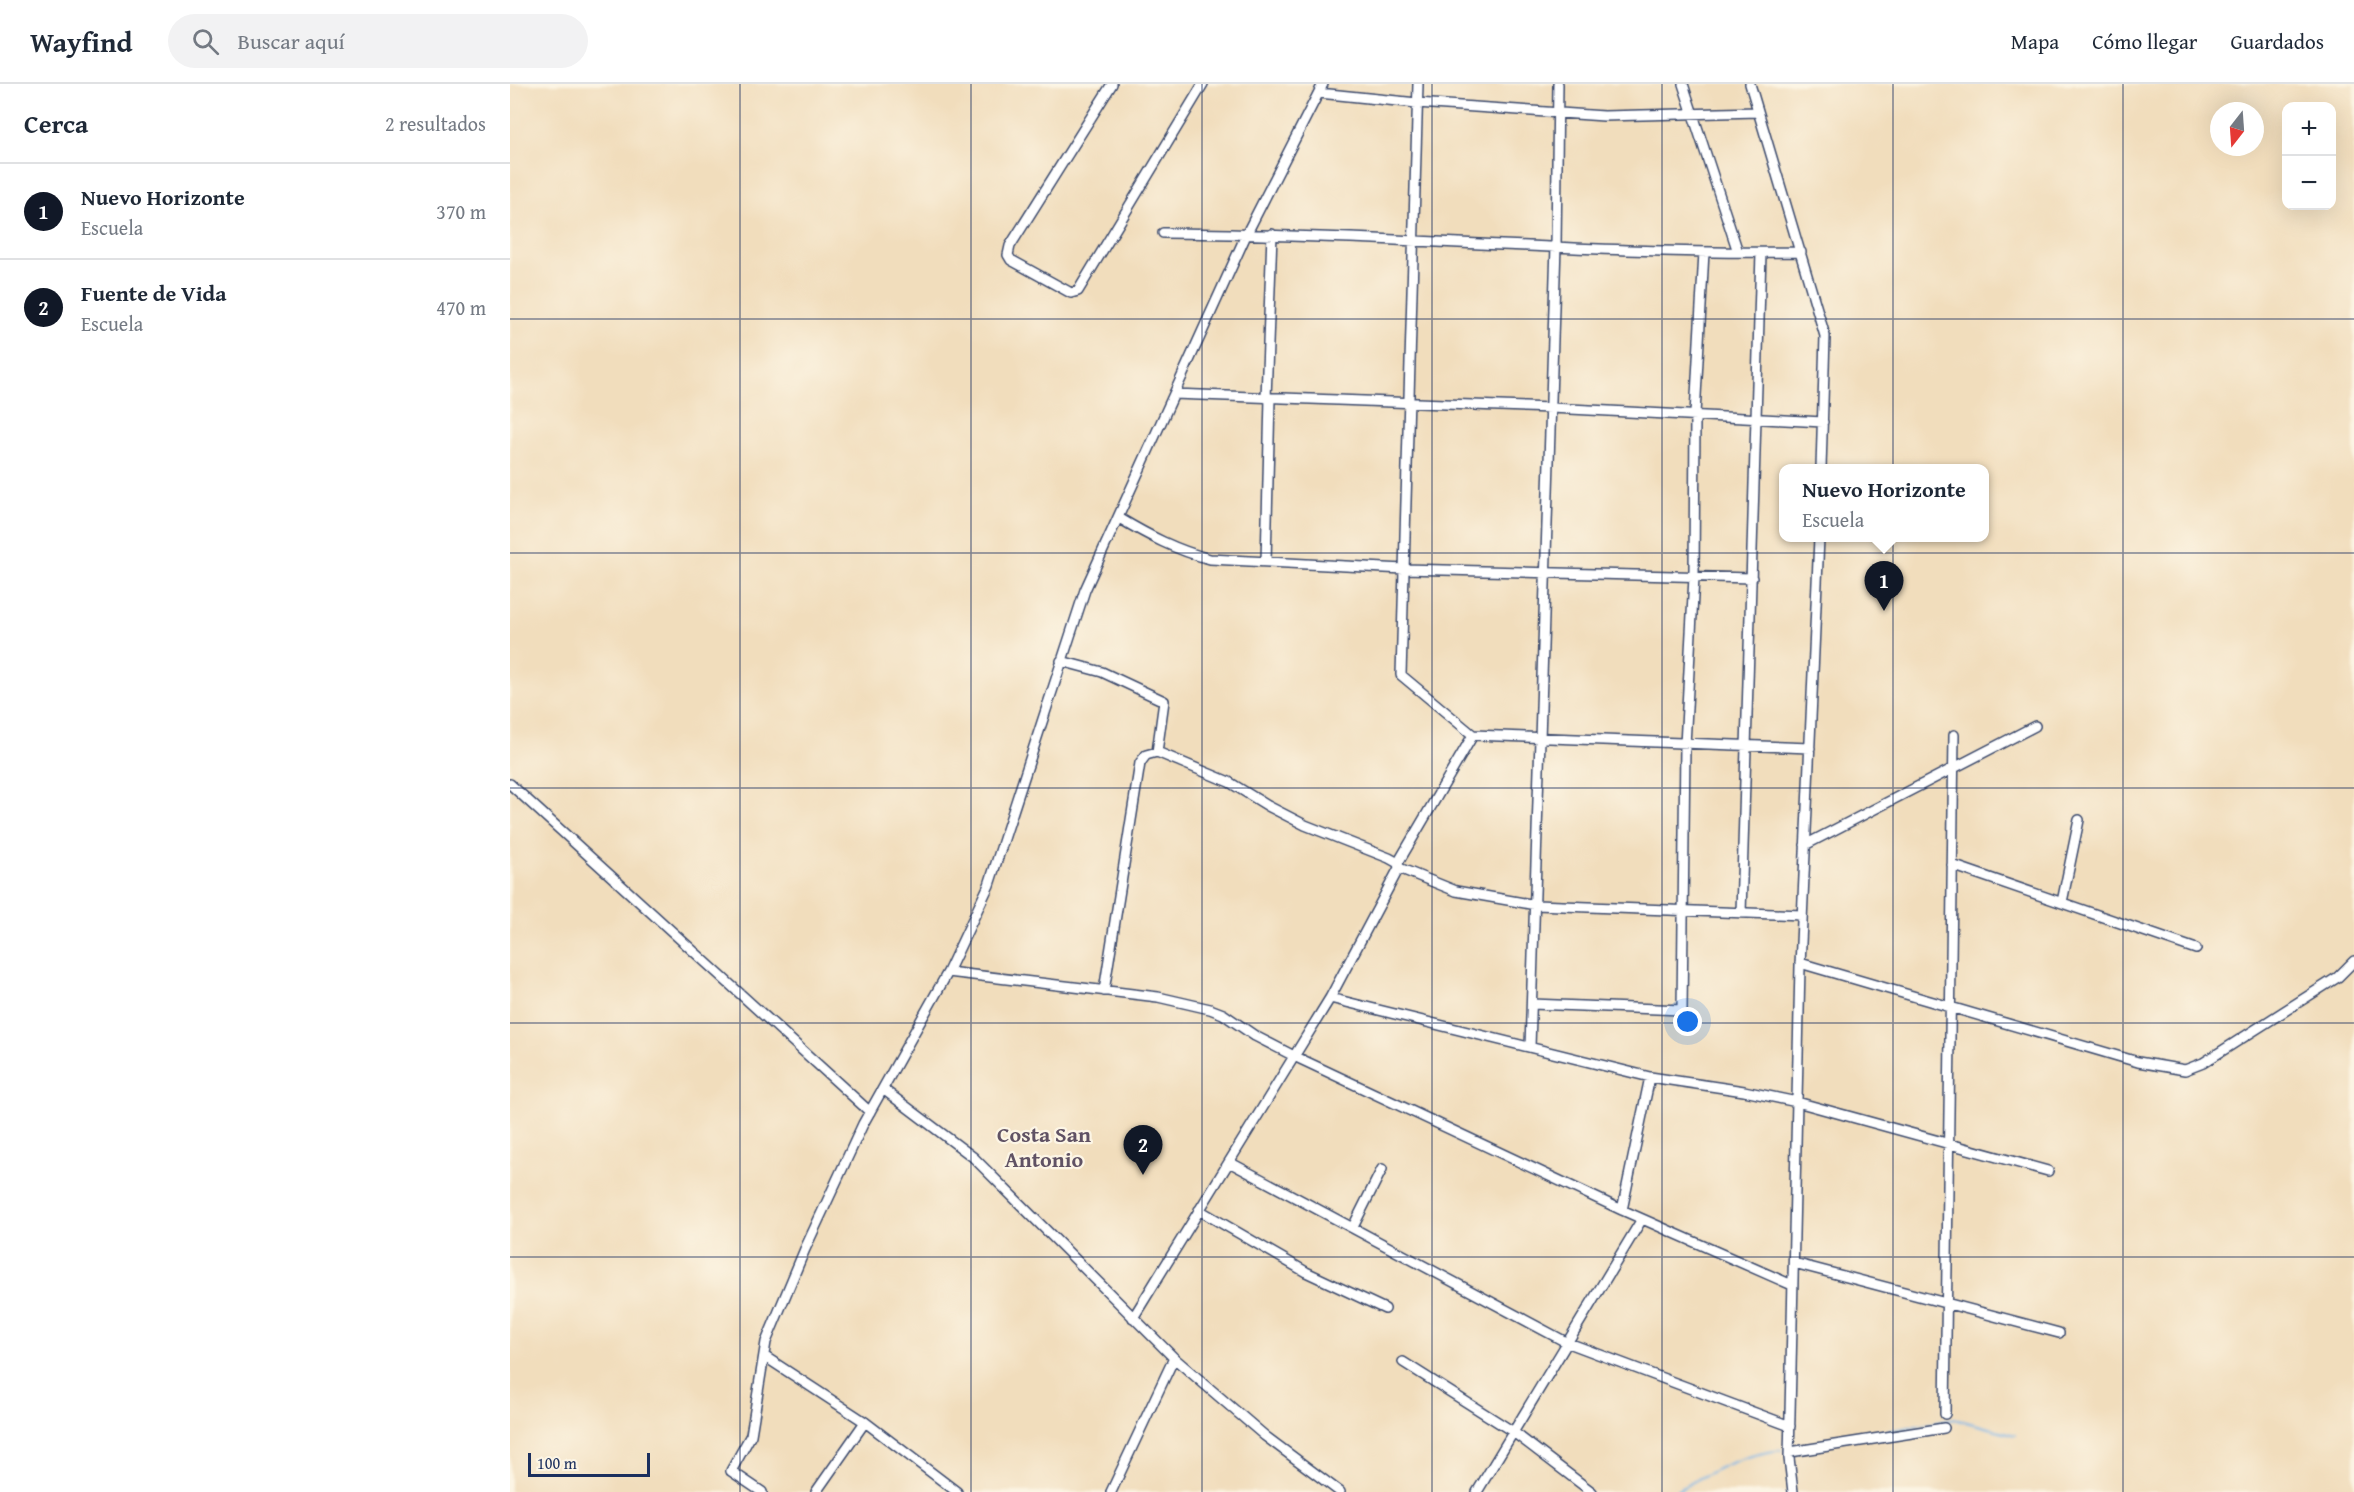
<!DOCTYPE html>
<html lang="es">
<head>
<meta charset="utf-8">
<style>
	:root { --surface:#fff; --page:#f2f2f3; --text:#1f2937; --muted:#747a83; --line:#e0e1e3; --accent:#111827 }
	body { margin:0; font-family:"Gentium Book Plus",serif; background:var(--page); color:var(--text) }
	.controls { position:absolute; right:18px; top:18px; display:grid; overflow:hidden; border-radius:12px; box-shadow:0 6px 24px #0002 }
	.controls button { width:54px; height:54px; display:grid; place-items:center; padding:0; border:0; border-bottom:2px solid var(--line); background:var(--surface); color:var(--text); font:30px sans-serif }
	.compass { position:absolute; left:1700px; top:18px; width:54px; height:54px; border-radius:50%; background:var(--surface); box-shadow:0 6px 24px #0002; rotate:197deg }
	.scale { position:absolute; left:18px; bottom:15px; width:122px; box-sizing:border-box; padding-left:6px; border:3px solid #1b2f5e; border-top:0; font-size:16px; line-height:21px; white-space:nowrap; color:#1b2f5e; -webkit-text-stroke:4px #fcf5e5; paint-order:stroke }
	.you { position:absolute; left:1178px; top:938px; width:21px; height:21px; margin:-15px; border:4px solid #fff; border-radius:50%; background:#1a73e8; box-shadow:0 0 0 9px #1a73e833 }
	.badge { display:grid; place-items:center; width:39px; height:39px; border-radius:50%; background:var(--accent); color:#fff; font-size:20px; font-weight:700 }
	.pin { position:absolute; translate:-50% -50px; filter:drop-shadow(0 2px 3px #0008) }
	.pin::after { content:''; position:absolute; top:32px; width:21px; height:18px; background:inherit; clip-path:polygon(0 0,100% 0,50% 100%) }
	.popup { position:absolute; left:1269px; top:380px; width:210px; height:78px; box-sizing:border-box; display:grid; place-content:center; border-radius:12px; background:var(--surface); filter:drop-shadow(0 2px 4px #0005); font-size:20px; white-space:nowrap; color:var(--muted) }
	.popup b { font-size:22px; color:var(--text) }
	.popup::after { content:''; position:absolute; left:50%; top:100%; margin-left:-12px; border:12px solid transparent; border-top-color:var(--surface) }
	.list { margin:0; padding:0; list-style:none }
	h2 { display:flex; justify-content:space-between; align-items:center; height:78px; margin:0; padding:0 24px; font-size:26px }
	h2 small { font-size:20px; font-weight:400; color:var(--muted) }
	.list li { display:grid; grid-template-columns:39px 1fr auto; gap:18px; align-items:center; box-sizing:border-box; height:96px; padding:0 24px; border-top:2px solid var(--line) }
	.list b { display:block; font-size:22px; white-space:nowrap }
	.list p { margin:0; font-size:20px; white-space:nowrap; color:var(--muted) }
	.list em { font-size:20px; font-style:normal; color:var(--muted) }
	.icon { flex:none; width:33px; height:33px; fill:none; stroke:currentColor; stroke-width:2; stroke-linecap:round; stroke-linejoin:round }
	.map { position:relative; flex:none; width:1844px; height:1408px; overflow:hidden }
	header { display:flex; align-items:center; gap:36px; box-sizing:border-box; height:84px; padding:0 30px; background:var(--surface); border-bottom:2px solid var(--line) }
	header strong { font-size:28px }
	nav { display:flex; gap:33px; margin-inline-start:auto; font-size:21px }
	.search { width:420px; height:54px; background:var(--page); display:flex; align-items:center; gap:15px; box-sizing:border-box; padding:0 21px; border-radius:33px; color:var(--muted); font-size:22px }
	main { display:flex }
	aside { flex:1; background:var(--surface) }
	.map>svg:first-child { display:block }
</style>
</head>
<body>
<header>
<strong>Wayfind</strong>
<div class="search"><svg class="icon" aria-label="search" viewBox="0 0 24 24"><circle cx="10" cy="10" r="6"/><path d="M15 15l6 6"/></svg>Buscar aquí</div>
<nav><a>Mapa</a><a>Cómo llegar</a><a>Guardados</a></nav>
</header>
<main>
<aside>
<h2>Cerca<small>2 resultados</small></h2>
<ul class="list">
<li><span class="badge">1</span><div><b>Nuevo Horizonte</b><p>Escuela</p></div><em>370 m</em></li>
<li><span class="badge">2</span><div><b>Fuente de Vida</b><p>Escuela</p></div><em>470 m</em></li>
</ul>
</aside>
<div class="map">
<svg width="1844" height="1408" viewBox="0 0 1844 1408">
	<rect width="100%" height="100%" fill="#fcf5e5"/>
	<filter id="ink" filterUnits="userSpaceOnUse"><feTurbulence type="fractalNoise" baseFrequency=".0167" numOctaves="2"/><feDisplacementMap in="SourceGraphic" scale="12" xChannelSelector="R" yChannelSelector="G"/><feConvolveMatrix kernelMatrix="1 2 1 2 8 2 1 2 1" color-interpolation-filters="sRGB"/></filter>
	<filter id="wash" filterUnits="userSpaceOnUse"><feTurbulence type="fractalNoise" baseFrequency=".008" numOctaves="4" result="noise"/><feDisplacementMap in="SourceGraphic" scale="24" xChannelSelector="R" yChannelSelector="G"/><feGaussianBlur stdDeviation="1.35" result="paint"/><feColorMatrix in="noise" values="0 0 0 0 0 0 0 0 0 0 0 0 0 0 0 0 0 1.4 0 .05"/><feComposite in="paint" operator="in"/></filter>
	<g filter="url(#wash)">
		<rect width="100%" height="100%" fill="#f1ddbc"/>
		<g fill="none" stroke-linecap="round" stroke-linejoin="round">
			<path stroke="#75b4e8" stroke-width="2" d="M1311,1359L1445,1335L1505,1351
				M1165,1408C1200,1388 1231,1370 1272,1366"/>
		</g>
	</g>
	<g filter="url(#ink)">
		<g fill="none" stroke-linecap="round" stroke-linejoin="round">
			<g stroke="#3b496c" stroke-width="12">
				<path id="street" d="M602,0L500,162L498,171L501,176L561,209L568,207L693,0
					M908,0L891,591L963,651L1300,664
					M1173,0L1228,168
					M1240,0L1315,252L1311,384
					M809,9L907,19L1094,32L1248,28
					M653,149C866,150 1079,171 1291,168
					M664,310L1041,324L1313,338
					M756,314L762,150
					M609,434C639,452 666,466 700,475L894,485L1242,494
					M756,478L760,314
					M551,577L592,588L654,617L647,668L719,698L758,722L795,741L879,774L888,779L889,784L820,914L623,1234
					M0,700L360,1028
					M1295,761L1525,642
					M888,779L963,651
					M1442,781L1686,865
					M889,784L946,807L1026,821L1292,831
					M1552,818L1569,736
					M1231,829L1251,169
					M1290,879L1628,978L1675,986L1693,979L1828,893L1844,877
					M438,888L648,913L700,925L713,930L745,952L784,972L1112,1126L1282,1201
					M594,907L630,679L636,671L647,668
					M820,914L1140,993L1112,1126
					M1022,920L1172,926L1175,661L1184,493L1185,330L1194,168
					M1020,963L1046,162L1048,0
					M1140,993L1234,1007L1287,1018L1538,1087
					M373,1005L463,1073L664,1274L755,1352L830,1408
					M719,1078L1056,1258L1280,1342
					M689,1126L796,1188L875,1225
					M843,1143L872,1085
					M1284,1179L1549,1249
					M254,1272L355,1338L447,1408
					M893,1278L1002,1347L1082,1408
					M1435,1330L1444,651
					M1280,1368L1434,1344
					M252,1408L221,1387L241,1351L256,1258L295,1165L353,1040L438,888L479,801L575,506L737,149L813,0
					M306,1408L355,1338
					M601,1408L664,1274
					M967,1408L1132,1135
					M1283,1408L1279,1374L1290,882L1309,454"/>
			</g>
			<use href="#street" stroke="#fff" stroke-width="9"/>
		</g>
	</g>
	<path fill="none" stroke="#1b2f5e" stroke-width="1.5" stroke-opacity="0.55" d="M230,0V1408M461,0V1408M692,0V1408M922,0V1408M1152,0V1408M1383,0V1408M1613,0V1408M0,235H1844M0,469H1844M0,704H1844M0,939H1844M0,1173H1844"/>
	<g text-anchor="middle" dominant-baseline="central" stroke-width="4.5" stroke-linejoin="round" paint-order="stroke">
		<g font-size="22" font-weight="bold" fill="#605264" stroke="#fcf5e5">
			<text x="534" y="1050">Costa San<tspan x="534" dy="25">Antonio</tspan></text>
		</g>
	</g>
</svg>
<div class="controls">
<button>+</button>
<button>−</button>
</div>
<svg class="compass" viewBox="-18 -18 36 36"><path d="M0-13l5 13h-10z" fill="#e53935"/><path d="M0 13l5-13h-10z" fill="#747a83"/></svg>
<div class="scale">100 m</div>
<div class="you"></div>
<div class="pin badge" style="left:1374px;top:527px">1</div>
<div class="popup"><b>Nuevo Horizonte</b>Escuela</div>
<div class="pin badge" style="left:633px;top:1091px">2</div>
</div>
</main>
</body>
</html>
